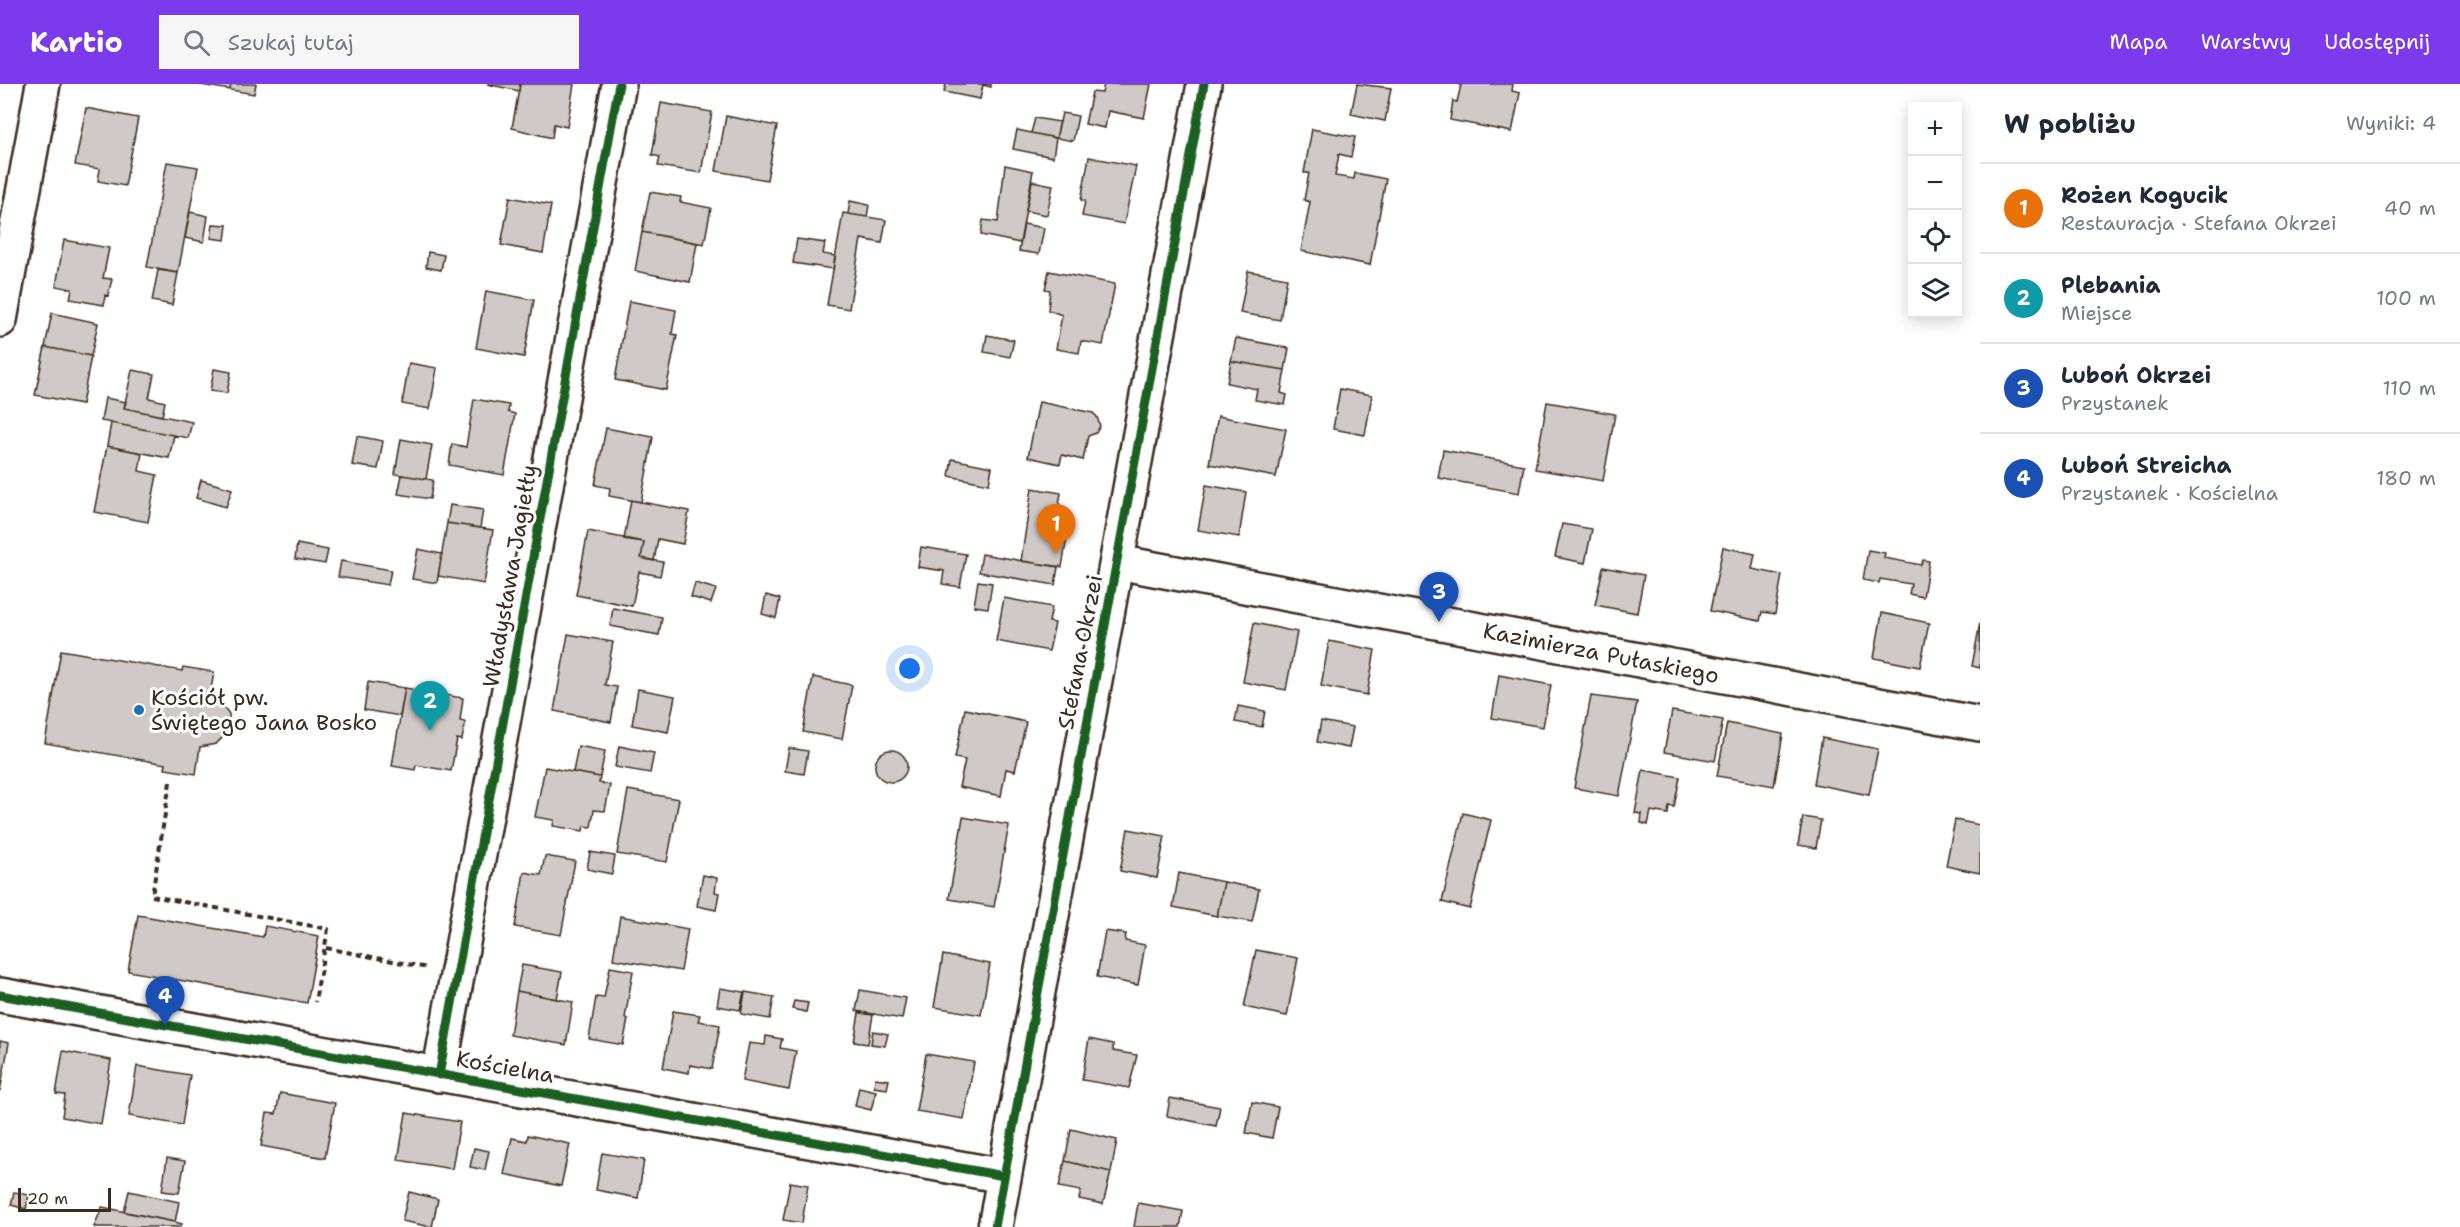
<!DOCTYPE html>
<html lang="pl">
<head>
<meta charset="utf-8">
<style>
	:root { --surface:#fff; --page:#f6f6f7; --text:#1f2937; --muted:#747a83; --line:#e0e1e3; --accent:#7c3aed }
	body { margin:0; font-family:"Shantell Sans",sans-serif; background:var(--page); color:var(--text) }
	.controls { position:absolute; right:18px; top:18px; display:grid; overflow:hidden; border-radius:0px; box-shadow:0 3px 15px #0003 }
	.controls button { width:54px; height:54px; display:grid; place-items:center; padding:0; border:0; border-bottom:2px solid var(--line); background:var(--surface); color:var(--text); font:30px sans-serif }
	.scale { position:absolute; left:18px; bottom:15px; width:93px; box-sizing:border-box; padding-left:6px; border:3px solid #3b2a1e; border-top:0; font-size:16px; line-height:21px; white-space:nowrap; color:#3b2a1e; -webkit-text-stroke:4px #fff; paint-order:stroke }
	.you { position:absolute; left:910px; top:585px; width:21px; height:21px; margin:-15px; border:4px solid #fff; border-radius:50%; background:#1a73e8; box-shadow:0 0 0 9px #1a73e833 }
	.badge { display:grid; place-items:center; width:39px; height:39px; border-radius:50%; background:var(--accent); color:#fff; font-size:20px; font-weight:700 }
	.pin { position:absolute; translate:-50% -50px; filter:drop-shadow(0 2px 3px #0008) }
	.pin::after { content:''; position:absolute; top:32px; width:21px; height:18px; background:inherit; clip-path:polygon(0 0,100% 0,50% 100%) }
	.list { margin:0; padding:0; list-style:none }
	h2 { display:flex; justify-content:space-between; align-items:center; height:78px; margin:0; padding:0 24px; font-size:26px }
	h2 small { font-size:20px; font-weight:400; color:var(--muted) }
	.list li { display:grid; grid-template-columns:39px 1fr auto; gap:18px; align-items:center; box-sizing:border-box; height:90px; padding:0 24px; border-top:2px solid var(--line) }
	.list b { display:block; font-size:22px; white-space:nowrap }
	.list p { margin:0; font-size:20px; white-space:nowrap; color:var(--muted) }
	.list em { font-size:20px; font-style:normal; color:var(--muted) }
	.icon { flex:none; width:33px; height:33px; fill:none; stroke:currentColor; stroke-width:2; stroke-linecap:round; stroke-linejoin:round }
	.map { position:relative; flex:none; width:1980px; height:1143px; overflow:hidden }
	header { display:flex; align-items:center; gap:36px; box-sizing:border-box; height:84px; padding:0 30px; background:var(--accent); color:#fff }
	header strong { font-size:28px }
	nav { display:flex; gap:33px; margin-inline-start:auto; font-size:21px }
	.search { width:420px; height:54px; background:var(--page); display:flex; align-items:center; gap:15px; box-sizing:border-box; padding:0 21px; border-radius:0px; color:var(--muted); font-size:22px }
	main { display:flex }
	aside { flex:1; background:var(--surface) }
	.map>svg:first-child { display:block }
</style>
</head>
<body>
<header>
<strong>Kartio</strong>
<div class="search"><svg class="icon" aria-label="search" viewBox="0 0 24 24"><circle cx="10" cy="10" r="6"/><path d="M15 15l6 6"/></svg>Szukaj tutaj</div>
<nav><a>Mapa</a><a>Warstwy</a><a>Udostępnij</a></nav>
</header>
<main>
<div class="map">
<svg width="1980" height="1143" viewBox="0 0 1980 1143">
	<rect width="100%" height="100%" fill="#fff"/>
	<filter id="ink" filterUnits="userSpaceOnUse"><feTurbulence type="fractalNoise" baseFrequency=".0167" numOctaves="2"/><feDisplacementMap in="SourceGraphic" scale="12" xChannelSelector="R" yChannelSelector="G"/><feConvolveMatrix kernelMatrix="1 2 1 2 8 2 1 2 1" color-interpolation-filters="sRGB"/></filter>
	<g filter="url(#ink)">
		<path fill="#cfcac7" stroke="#3b2a1e" stroke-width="1.5" d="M195,0H231L230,6Z
			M231,0H256L254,10L230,6Z
			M487,0H520L519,7Z
			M520,0H574L567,43L554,40L552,54L512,44Z
			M946,0H991V3L983,1L980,15L944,8Z
			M1104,0H1151L1144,34L1108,27L1105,44L1085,40L1092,8L1102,9Z
			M1357,0L1391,4L1385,37L1351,30Z
			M1458,0H1513L1512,7L1520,9L1512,48L1450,36L1453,17L1457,18L1461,1Z
			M661,19L712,28L701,89L658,82L660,73L652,71Z
			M86,24L138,34L125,102L98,97L100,85L75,81Z
			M1062,29L1078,32L1073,57L1056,54Z
			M726,32L777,42L767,96L716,87Z
			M1035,34L1060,38L1056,54L1031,49Z
			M1312,45L1355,53L1351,73L1339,70L1335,92L1354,95L1355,89L1386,95L1370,181L1301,167L1310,118L1304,116L1309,89H1304Z
			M1017,46L1056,54L1053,73L1013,65Z
			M1089,73L1136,82L1124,140L1082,132L1085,117L1081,116Z
			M167,78L198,83L178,189L147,183Z
			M1005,81L1033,87L1020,159L981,151L983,136L998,138Z
			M1032,97L1053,101L1047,131L1026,127Z
			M650,108L681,113L680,118L711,124L704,160L642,148Z
			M510,113L551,121L543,169L501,161Z
			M850,117L869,121L867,133L848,130Z
			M190,128L208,132L204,158L185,154Z
			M843,129L886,136L882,159L861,155L849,225L827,221Z
			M213,140L227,141L225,156L211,154Z
			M1024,140L1044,144L1039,170L1019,167Z
			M642,148L697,159L690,198L635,187Z
			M797,155L825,159L823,170L835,172L833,185L793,179Z
			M64,156L109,164L103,194L112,195L108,212L105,211L104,221L70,215L72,205L56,202Z
			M428,168L444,171L441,186L426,183Z
			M158,186L178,189L172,221L152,217Z
			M1049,187L1115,200L1103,261L1081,257L1079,269L1056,265L1062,231L1048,226L1050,206L1045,205Z
			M1248,187L1287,194L1280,236L1240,229Z
			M486,207L534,216L524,273L476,264Z
			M629,217L676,226L672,250L677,251L666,306L615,296Z
			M52,229L98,239L91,272L45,263Z
			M987,251L1014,256L1010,273L984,268Z
			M1236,254L1289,264L1285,286L1231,277Z
			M45,263L91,272L82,320L35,311Z
			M1231,277L1285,286L1281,309L1287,311L1285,321L1255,316L1257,305L1227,299Z
			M409,279L437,284L430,325L402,320Z
			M214,285L231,288L227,309L210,307Z
			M132,286L154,290L149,314L165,318L162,332L124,324Z
			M1340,305L1372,311L1365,351L1333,345Z
			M105,314L126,318L124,324L192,338L188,354L101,337Z
			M474,315L509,321L508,328L515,330L504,391L449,381L452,360L466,363Z
			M1039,318L1093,329L1097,333L1100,342L1096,349L1088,352L1083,376L1062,371L1060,380L1028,373Z
			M1547,318L1615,330L1603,397L1535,385Z
			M1218,332L1286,345L1276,393L1209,380Z
			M111,339L174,351L169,374L107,362Z
			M606,344L653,353L641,418L609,412L610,404L595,401Z
			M357,352L383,357L378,385L352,381Z
			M401,355L432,361L426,395L395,390Z
			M107,362L142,369L139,387L157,391L148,438L94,428Z
			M1443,366L1524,381L1519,409L1438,394Z
			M952,375L992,383L989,400L949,392Z
			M402,391L433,396L430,415L398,410Z
			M201,396L232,405L226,423L196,414Z
			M1206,401L1246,408L1239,453L1198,446Z
			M1032,404L1061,409L1056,439L1069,441L1062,483L1021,477Z
			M631,416L689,427L683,460L658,455L654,477L641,474L644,458L624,455Z
			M450,421L483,426L480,444L447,439Z
			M447,439L493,446L484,500L438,492Z
			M1562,440L1592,445L1585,479L1555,473Z
			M588,447L644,458L641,474L663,478L660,492L639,488L632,522L576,511Z
			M297,460L328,466L325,480L295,475Z
			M921,463L966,470L960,503L942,500L944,487L918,483Z
			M1723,463L1755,470L1752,485L1782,491L1775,530L1762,528L1760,537L1710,527Z
			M418,465L442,470L437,499L412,495Z
			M1868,466L1885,469L1884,474L1921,481L1923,476L1929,477L1923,513L1909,510L1911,500L1880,495L1879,499L1863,496Z
			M982,470L1058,483L1055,501L979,488Z
			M341,477L391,486L388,501L338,493Z
			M1603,483L1644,491L1637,529L1595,521Z
			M978,497L992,499L988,524L974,522Z
			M695,499L716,505L711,519L691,513Z
			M766,511L780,515L776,534L762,530Z
			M1004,514L1052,523L1049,538L1055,539L1049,567L996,557Z
			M613,524L662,533L659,551L610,542Z
			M1882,529L1929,539L1920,583L1874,574Z
			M1254,539L1297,548L1286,606L1243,598Z
			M1980,539V584L1972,582Z
			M568,550L613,558L605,601L617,603L611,638L554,627Z
			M1329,557L1375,566L1367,611L1321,602Z
			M61,566L182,587L183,583L214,588L210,612L218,615L229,630V642L227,649L216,660L200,663L196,690L165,685L166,680L45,659Z
			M1499,591L1551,601L1543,643L1492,634Z
			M813,593L852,601L842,655L803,648Z
			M368,598L405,604L400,632L364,626Z
			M405,604L463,614L460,637L465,638L462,656L457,655L451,687L416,681L415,686L392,682Z
			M638,605L675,612L668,648L632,641Z
			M1591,612L1637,618L1619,712L1574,704Z
			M1238,622L1265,627L1262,643L1235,638Z
			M965,625L1026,638L1015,687L1006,685L1001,712L959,703L965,676L955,674Z
			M1672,627L1723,636L1715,677L1664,668Z
			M1321,637L1353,643L1349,664L1317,658Z
			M1727,639L1783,650L1774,702L1717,692Z
			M1822,654L1878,665L1869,711L1814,700Z
			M578,662L605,667L600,693L573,688Z
			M619,662L654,669L650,689L615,683Z
			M789,664L808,667L804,690L785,687Z
			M875 682a16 16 0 1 1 32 0a16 16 0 1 1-32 0Z
			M545,683L600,693L599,699L610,701L605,727L594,726L591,743L584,742L583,747L553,742L554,736L535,733Z
			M1643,686L1680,693L1674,723L1669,722L1668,730L1651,727L1648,741L1641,739L1642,730L1635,729Z
			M628,706L679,715L667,778L617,770Z
			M1463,729L1491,736L1470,825L1442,818Z
			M963,733L1009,741L994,823L949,815Z
			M1803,733L1821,736L1816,764L1798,761Z
			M1955,736L1980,741V789L1946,782Z
			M1128,745L1165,752L1157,794L1120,787Z
			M590,768L615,772L612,790L587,785Z
			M545,772L575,777L561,851L515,843L524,788L541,791Z
			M1179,789L1224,798L1217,832L1173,823Z
			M703,791L717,794L715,808L719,809L716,826L697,822Z
			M1224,798L1259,805L1252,838L1217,832Z
			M138,831L263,853L265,842L319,852L307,919L128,887Z
			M620,832L688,845L681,887L613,875Z
			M1105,847L1126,850L1125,857L1145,861L1138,901L1097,893Z
			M1256,866L1298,874L1287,932L1244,923Z
			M943,871L990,880L981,931L934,923Z
			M522,881L562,888L557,915L517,907Z
			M610,883L633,887L625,934L628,935L623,961L589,955L596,913L604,914Z
			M720,904L744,908L740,926L717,922Z
			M860,906L906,914L902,935L856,927Z
			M517,907L573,918L566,961L510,951Z
			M745,908L774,913L770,935L741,930Z
			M794,917L808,919L806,928L792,925Z
			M673,927L700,931L698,937L720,941L712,985L690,981L689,989L663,984Z
			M859,929L873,931L868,960L854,958Z
			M873,947L888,950L885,962L871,960Z
			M766,952L782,955L780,964L796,967L789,1006L742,997L749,959L765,961Z
			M1089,955L1113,960V967L1137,971L1129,1004L1082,996Z
			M0,957L9,959L0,1007Z
			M63,967L111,976L101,1040L62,1033L65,1011L56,1010Z
			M926,970L974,978L964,1035L916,1027Z
			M137,982L190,991L182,1041L129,1032Z
			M875,994L889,996L887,1005L874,1003Z
			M859,1003L876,1007L871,1026L855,1022Z
			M280,1009L335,1019L325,1074L261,1062L267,1029L276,1030Z
			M1170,1014L1220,1023L1216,1042L1167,1032Z
			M1252,1018L1278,1023L1272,1054L1246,1049Z
			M406,1029L460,1038L452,1085L398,1076Z
			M1071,1045L1117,1056L1111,1088L1065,1077Z
			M528,1051L570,1060L561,1102L504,1090L512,1054L527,1057Z
			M474,1064L489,1067L485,1086L470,1083Z
			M602,1069L644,1076L638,1114L596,1106Z
			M167,1074L185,1077L179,1109L162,1107Z
			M1065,1077L1111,1088L1103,1120L1079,1115L1081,1107L1059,1103Z
			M790,1098L808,1101L802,1139L783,1136Z
			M129,1107L179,1118L175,1138L124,1128Z
			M14,1108L29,1111L26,1125L11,1121Z
			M409,1108L438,1115L432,1143L402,1137Z
			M1138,1119L1183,1127L1180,1143H1134Z
			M102,1123L175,1138L182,1140L180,1143H94Z"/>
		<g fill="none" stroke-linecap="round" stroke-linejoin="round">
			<g stroke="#3b2a1e" stroke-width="38">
				<path id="minor" d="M0,236L43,0
					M1117,478L1980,640
					M0,911L1004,1092
					M439,991L619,0
					M995,1143L1204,0"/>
			</g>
			<path stroke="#3b2a1e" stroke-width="4" stroke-dasharray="6 4.5" stroke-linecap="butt" d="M170,698L152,812L328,845L315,918
				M326,864L428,884"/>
			<use href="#minor" stroke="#fff" stroke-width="33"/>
			<g stroke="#fff" stroke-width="13">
				<path id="cycleway" d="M0,911L1004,1092
					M439,991L619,0
					M995,1143L1204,0"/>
			</g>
			<use href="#cycleway" stroke="#1b5e20" stroke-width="9"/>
		</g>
	</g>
	<circle fill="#1f6fb2" stroke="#fff" stroke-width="2" cx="139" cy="626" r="6"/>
	<g text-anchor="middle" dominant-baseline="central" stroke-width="6" stroke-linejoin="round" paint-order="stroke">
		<g font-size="22" fill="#3b2a1e" stroke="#fff">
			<text transform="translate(510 492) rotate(-80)">Władysława Jagiełły</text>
			<text transform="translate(1080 568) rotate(-79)">Stefana Okrzei</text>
			<text transform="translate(1601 569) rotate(11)">Kazimierza Pułaskiego</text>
			<text transform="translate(505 983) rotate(10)">Kościelna</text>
		</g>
		<g font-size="22" fill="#3b2a1e" stroke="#fff" text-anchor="start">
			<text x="151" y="613">Kościół pw.<tspan x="151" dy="25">Świętego Jana Bosko</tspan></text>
		</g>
	</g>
</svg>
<div class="controls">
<button>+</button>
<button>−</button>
<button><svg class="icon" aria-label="locate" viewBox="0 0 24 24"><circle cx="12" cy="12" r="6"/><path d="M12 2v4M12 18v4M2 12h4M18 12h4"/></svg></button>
<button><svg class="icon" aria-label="layers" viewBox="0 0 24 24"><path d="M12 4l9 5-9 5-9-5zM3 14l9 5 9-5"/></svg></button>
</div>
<div class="scale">20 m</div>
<div class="you"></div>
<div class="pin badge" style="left:1056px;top:470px;background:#e8710a">1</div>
<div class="pin badge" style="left:430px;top:647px;background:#0f9aa8">2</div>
<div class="pin badge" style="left:1439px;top:538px;background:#1a4fb4">3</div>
<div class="pin badge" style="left:165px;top:942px;background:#1a4fb4">4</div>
</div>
<aside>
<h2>W pobliżu<small>Wyniki: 4</small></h2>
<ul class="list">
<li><span class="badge" style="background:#e8710a">1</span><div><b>Rożen Kogucik</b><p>Restauracja · Stefana Okrzei</p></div><em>40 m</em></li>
<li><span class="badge" style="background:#0f9aa8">2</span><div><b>Plebania</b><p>Miejsce</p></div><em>100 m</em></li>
<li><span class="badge" style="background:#1a4fb4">3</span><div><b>Luboń Okrzei</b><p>Przystanek</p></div><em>110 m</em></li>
<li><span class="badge" style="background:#1a4fb4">4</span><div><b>Luboń Streicha</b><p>Przystanek · Kościelna</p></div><em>180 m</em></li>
</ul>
</aside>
</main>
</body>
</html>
